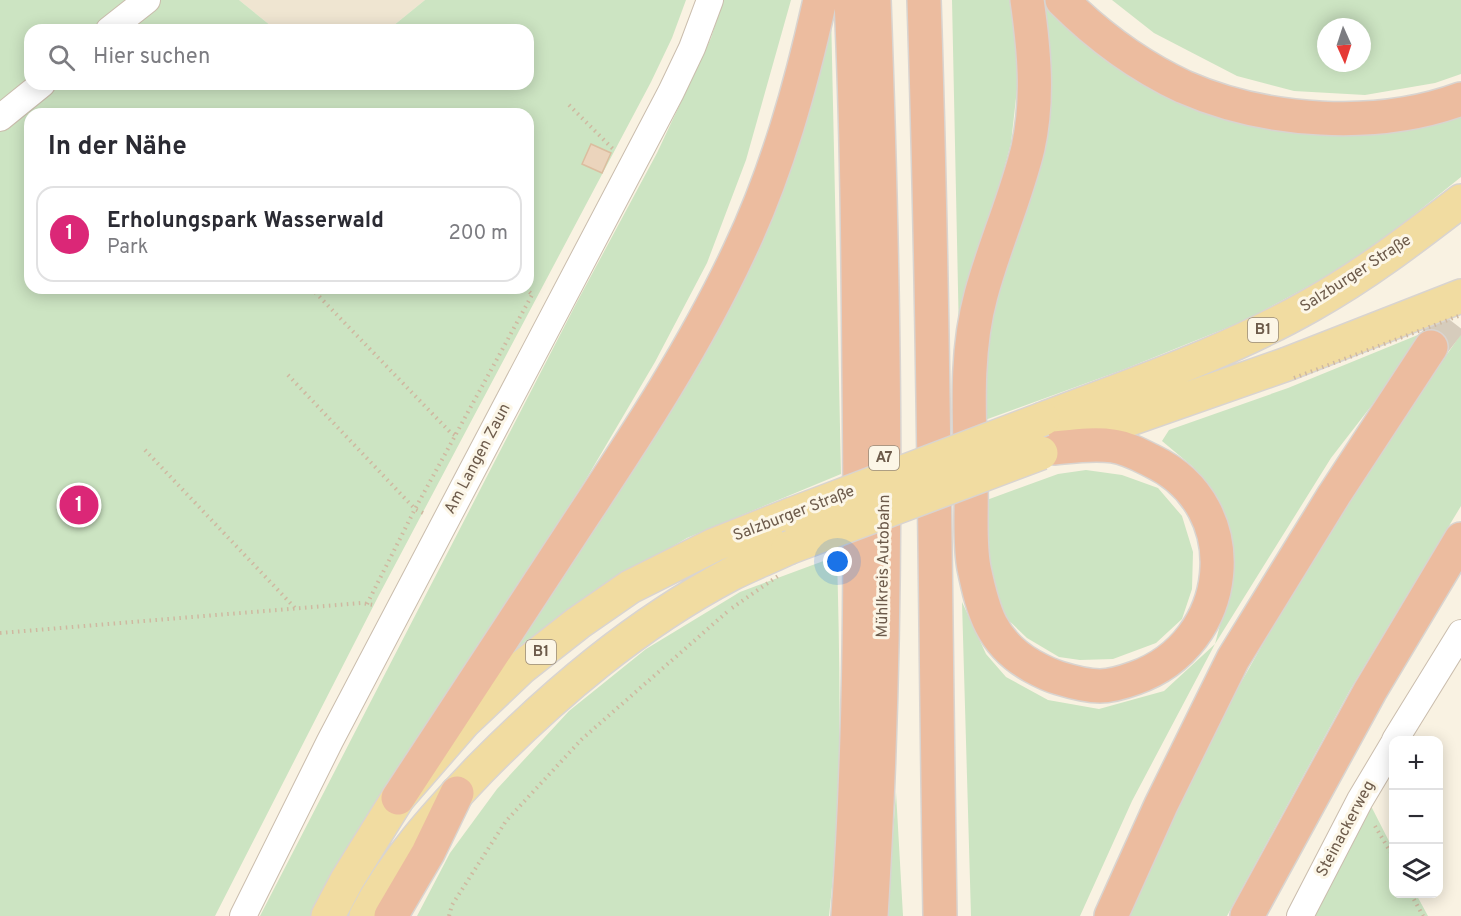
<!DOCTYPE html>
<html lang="de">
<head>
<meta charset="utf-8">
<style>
	:root { --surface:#fff; --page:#f2f2f3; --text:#2b2b33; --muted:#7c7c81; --line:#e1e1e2; --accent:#db2777 }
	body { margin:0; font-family:Overpass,sans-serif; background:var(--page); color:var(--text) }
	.controls { position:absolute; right:18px; bottom:18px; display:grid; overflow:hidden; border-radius:12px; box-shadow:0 3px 15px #0003 }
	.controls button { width:54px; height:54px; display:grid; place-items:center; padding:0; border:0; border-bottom:2px solid var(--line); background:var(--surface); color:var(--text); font:30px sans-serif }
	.compass { position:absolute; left:1317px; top:18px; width:54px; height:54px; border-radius:50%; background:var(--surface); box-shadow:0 3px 15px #0003; rotate:177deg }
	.you { position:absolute; left:838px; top:562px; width:21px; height:21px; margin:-15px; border:4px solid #fff; border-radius:50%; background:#1a73e8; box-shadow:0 0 0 9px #1a73e833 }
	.badge { display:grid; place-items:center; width:39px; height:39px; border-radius:50%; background:var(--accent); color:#fff; font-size:20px; font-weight:700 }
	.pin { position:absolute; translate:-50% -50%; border:3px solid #fff; box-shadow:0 2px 6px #0006 }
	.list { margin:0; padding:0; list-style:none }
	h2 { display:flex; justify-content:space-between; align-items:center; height:78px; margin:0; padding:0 24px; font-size:26px }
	h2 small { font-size:20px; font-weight:400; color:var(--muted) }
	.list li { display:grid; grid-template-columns:39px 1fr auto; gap:18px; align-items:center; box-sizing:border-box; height:96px; margin:0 12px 12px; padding:0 12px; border:2px solid var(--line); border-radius:18px }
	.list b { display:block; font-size:22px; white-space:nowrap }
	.list p { margin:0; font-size:20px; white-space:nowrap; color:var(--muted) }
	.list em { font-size:20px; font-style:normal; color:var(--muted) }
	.icon { flex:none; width:33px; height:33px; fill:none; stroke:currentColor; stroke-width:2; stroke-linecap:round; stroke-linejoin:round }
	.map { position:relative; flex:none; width:1461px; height:916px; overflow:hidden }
	.search { position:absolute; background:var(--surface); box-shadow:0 3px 15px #0003; left:24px; top:24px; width:510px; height:66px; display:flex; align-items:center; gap:15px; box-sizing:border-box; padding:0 21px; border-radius:18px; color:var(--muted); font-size:22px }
	.panel { position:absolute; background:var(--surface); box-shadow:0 3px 15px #0003; left:24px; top:108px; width:510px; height:186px; border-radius:18px }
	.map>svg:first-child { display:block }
</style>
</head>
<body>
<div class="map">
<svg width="1461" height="916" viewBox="0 0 1461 916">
	<rect width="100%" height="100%" fill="#f9f2e2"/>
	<path fill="#efe5d1" d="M239,0H425L388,30H276Z"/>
	<path fill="#cce4c2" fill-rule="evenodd" d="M0,0H239L276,30H30V84H528V30H388L425,0H686L672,38L651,82L379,595L215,916H0ZM30,114H528V288H30Z
		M723,0H791L746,160L707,263L655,362L585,481L356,836L313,916H260L577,302L657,153L711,38Z
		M952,0H1012L1015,13L1018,80L1011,143L959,337Z
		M1041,0L1087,44L1198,107L1461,110V177L1359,259L1244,321L1125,369L985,420V337Z
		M1112,0H1461V74L1435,83L1365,95L1294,91L1237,76L1154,33ZM1326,27H1362V63H1326Z
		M831,12L841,474L687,538L593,593L513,651L631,466L693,374L731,298Z
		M1430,330L1331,458L1215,644L1132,801L1080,916H971L962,602L986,654L1006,677L1048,700L1099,709L1164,691L1215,644L1231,583L1229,534L1219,500L1192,466L1162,441L1169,430L1288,388Z
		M1461,334V506L1350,690L1227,916H1127L1137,891L1230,702L1333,520Z
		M1086,470L1122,475L1158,488L1182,516L1193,552L1192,589L1182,619L1156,643L1113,659L1080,660L1059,657L1027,638L1001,613L987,571L984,501L1058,474Z
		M837,556C840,676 843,796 829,916H417L450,853L497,789L569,711L646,649L740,592Z
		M896,792L903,916H887Z
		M1371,806L1393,849L1394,894H1416L1428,916H1311Z"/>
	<path fill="#ebd4bc" stroke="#dbbd9f" stroke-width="1.5" d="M591,144L611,153L602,173L582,164Z"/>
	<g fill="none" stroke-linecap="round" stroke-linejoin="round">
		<path stroke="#d6ccbc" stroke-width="33" stroke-dasharray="33 16" stroke-linecap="butt" d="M1431,347L1461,308"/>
		<g stroke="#cabdad" stroke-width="28">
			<path id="minor" d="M109,30L147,0
				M0,118L42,84
				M1395,740L1461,633
				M243,916L330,741L671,92L692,48L710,0
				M1300,916L1360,800L1394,743"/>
		</g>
		<g stroke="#d9d4d0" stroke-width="36">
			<path id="primary" d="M1043,419C1134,384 1227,353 1311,305C1365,275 1413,238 1461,201
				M1064,444L1110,426L1287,364L1461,296
				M328,916L347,880L398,798L464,722L522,667L578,623L630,587L714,545L790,515
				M366,916C395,860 437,814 480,769C554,694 636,624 731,574C749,565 769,557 788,548"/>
		</g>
		<g stroke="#d9d4d0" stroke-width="36">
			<path id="motorway" d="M924,0C934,305 935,611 940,916
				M1027,0C1034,49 1039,99 1028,148C1016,198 994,246 981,295C964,357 970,422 971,485C972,512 969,542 974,568C983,611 991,643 1032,666C1041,671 1049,675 1059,678C1072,682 1086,686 1100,686C1111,686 1124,682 1135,678C1233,644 1249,507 1152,461C1140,455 1127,448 1113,446C1094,443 1074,446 1054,448
				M1062,0C1097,35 1139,66 1184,87C1266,123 1377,130 1461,99
				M398,798C459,705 520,612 581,519C638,433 695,346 739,252C777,172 801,86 820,0
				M391,916L428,853L457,793
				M848,916C861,735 861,554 859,373C858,249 857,124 851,0
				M871,916C890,611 885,305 874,0
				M1111,916L1161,805L1233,659L1334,495L1431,347
				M1247,916L1370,691L1461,539"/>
		</g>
		<path stroke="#cfb8a0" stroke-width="4" stroke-dasharray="1.5 4.5" stroke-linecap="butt" d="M569,105L613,149
			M311,288L450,432L458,437
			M525,288L534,296
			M288,375L415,509L423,513
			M145,450L295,608
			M367,604L415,509L532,295
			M0,633L361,603L374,605
			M1375,826L1394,858
			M1411,894L1423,916
			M449,916L452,905L506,821L582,739L727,612"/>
		<use href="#minor" stroke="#fff" stroke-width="26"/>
		<use href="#primary" stroke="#f1dca1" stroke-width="33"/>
		<use href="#motorway" stroke="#ecbc9f" stroke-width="33"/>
		<g stroke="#d9d4d0" stroke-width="36" stroke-linecap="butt">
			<path id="primary-bridge" d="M790,515L1043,419
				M788,548L1041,453"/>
		</g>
		<path stroke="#cfb8a0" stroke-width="4" stroke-dasharray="1.5 4.5" stroke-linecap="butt" d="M1294,378L1461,315
			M732,608L778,576"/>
		<use href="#primary-bridge" stroke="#f1dca1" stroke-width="33"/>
	</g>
	<g text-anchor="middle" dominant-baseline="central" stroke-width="6" stroke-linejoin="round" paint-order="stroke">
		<g fill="#fcf6e7" stroke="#988a7a" stroke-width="1.5">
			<rect x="1248" y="318" width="30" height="24" rx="4.5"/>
			<rect x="869" y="446" width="30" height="24" rx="4.5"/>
			<rect x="526" y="640" width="30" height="24" rx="4.5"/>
		</g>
		<g font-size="15" font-weight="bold" fill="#6d5b4b">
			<text x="1263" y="330">B1</text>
			<text x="884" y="458">A7</text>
			<text x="541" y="652">B1</text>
		</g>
		<g font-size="16" fill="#6d5b4b" stroke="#fcf6e7">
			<text transform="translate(1356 274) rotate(-33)">Salzburger Straße</text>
			<text transform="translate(478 459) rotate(-62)">Am Langen Zaun</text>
			<text transform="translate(794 514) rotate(-21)">Salzburger Straße</text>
			<text transform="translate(884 566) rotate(-89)">Mühlkreis Autobahn</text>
			<text transform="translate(1346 829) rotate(-62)">Steinackerweg</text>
		</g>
	</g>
</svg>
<div class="controls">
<button>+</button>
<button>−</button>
<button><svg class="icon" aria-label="layers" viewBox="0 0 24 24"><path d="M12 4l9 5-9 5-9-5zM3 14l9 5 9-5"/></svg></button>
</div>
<svg class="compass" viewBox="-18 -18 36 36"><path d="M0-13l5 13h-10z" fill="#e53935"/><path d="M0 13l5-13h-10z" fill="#7c7c81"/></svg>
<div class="you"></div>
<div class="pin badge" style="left:79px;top:505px">1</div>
<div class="search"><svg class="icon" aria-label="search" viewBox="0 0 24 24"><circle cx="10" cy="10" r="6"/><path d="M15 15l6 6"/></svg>Hier suchen</div>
<section class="panel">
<h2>In der Nähe<small></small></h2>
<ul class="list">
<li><span class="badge">1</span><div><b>Erholungspark Wasserwald</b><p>Park</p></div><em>200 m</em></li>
</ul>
</section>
</div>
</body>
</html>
